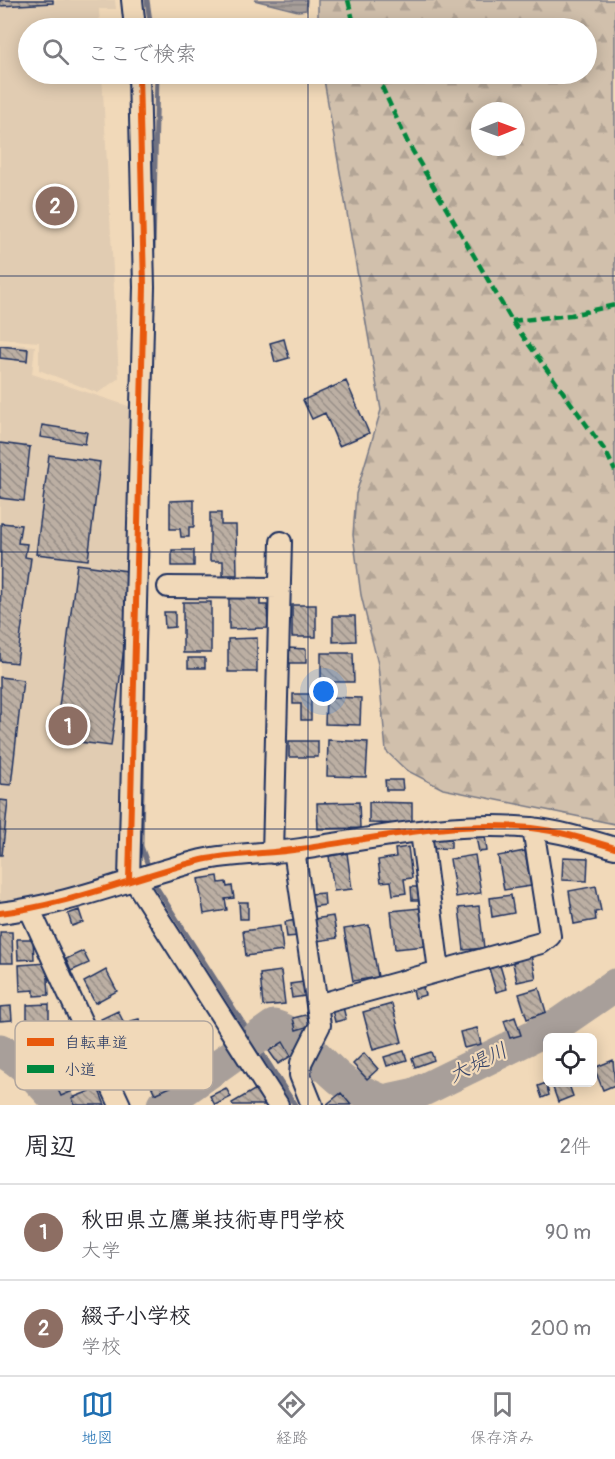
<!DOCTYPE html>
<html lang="ja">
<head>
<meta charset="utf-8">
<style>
	:root { --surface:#fff; --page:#f7f7f7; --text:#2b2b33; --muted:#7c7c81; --line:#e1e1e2; --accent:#1f6fb2 }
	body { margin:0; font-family:Pangolin,"Klee One",sans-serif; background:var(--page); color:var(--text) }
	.controls { position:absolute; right:18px; bottom:18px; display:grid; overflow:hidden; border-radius:9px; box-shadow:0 3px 15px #0003 }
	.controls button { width:54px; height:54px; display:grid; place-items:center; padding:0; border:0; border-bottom:2px solid var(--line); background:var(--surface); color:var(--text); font:30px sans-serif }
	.compass { position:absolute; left:471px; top:102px; width:54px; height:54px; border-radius:50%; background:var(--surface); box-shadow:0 3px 15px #0003; rotate:89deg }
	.you { position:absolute; left:324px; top:692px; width:21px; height:21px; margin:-15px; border:4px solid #fff; border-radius:50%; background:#1a73e8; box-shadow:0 0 0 9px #1a73e833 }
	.badge { display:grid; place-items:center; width:39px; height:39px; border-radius:50%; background:var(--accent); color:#fff; font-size:20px; font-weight:700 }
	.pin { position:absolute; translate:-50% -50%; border:3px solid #fff; box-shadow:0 2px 6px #0006 }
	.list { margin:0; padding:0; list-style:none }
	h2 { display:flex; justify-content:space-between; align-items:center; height:78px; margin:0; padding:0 24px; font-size:26px }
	h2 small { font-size:20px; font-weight:400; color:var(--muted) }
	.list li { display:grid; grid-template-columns:39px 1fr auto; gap:18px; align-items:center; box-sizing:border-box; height:96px; padding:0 24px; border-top:2px solid var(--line) }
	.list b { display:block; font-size:22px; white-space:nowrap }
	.list p { margin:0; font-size:20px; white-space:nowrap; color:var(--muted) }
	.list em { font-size:20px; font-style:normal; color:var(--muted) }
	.icon { flex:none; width:33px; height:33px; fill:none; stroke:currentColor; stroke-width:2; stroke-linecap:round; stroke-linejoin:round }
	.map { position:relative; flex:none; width:615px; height:1105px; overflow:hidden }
	.search { position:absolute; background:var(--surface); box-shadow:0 3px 15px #0003; left:18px; right:18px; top:18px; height:66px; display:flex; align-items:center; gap:15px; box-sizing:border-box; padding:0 21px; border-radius:33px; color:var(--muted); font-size:22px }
	.sheet { height:270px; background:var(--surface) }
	nav { display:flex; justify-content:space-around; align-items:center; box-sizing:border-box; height:84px; border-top:2px solid var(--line); background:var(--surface); font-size:16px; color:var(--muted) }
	nav a { display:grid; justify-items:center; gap:3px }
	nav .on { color:var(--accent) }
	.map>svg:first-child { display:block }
</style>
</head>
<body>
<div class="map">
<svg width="615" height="1105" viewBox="0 0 615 1105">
	<defs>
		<pattern id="forest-firs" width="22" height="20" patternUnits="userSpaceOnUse" patternTransform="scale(1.5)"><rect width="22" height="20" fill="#d1c0ac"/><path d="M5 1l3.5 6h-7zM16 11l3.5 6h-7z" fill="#b3a596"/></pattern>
		<pattern id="water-rules" width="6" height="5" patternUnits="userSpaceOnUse" patternTransform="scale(1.5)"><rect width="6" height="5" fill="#a89f9a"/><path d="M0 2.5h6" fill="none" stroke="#888281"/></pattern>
		<pattern id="building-back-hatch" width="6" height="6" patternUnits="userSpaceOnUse" patternTransform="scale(1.5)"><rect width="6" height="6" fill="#bcafa3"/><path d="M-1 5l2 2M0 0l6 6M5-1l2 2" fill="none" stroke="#988f88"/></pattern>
	</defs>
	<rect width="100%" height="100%" fill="#f1d9b9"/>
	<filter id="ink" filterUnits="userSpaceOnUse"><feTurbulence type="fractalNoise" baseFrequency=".0167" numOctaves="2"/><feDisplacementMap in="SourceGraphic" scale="12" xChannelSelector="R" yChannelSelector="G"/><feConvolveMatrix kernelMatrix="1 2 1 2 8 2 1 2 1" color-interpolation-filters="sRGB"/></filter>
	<g filter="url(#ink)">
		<path fill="#e1ccb2" d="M0,0H115L116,9H99L100,28H28V74H102L119,378L98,393L39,370V342L0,339Z
			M0,343L35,346L32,374L143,411L132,868L33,897L0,902Z"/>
		<path fill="url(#forest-firs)" stroke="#767885" stroke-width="1.5" fill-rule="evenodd" d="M318,0H615V824L443,789L406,770L386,751L378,664L361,595L353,535L356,494L381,410L323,74H586V28H318ZM480,111H516V147H480Z"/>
		<path fill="url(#water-rules)" stroke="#707282" stroke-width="1.5" d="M254,0H307L306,10L298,11Z"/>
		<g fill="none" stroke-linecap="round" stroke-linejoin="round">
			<path stroke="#707282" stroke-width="5" d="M147,0L151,28
				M153,250L157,74
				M145,616L141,846L155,885L295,1105"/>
			<path stroke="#a89f9a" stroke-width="33" d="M0,1050C26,1063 42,1084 61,1105
				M163,1105L274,1026C306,1036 319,1064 344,1082C356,1090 370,1095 383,1101L415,1094L560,1023L615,985"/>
		</g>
		<path fill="url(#building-back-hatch)" stroke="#1b2f5e" stroke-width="1.5" d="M0,0H53V3L0,6Z
			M284,339L289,358L275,362L270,343Z
			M0,346L28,349L27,361L0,358Z
			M346,381L369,433L339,446L325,413L312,419L303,400Z
			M42,425L87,432L85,444L40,437Z
			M0,443L30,447L24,501L0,498Z
			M49,455L100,462L88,560L36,554Z
			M194,500V527H189V537H181L180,529H170V501Z
			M210,513H221V525H236L237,575H223V561H210Z
			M1,523L21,525L18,543L27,544L25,557L31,558L17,663L0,661Z
			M172,550H194V566H172Z
			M77,564L134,572L111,746L55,739Z
			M229,597H260V605H267L268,628L229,629Z
			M183,602H211V653H183Z
			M292,605H316V637H292Z
			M164,612H175V627L165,628Z
			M333,616H355L356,641L333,642Z
			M257,638V672H228V639Z
			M288,648L306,649V663H288Z
			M321,653H353L354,682H321Z
			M188,658H205V668H188Z
			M0,677L23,680L11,785L0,784Z
			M293,694H311V720H301V704H293Z
			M326,697L361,698L360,725L325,724Z
			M328,740L368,742L366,777L327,776Z
			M289,741H318V757H289Z
			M385,780H402L403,790H386Z
			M0,800L8,801L2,855H0Z
			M359,802L360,828L318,829L317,803Z
			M369,802L412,803V824L369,823Z
			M485,836L487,851L479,852L476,837Z
			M451,838V848L433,849V839Z
			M408,847L412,878L404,879L406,893L393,895L391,881L381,882L378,860L396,857L395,849Z
			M525,851L531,886L504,890L498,856Z
			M347,853L352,889L334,891L329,856Z
			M475,855L481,893L456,897L450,859Z
			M563,857L588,858L587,881L562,880Z
			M218,876L219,883L226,882L227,887L232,886L234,898L225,899L227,910L204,914L198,879Z
			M596,886L601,911L595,912L596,920L574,924L569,891Z
			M411,887H420V900H412Z
			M324,893L325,905L312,907L310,894Z
			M511,895L514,913L492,917L490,898Z
			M239,902H248V919H240Z
			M479,906L484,948L464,950L459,908Z
			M420,908L425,946L395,949L391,911Z
			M79,910L83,922L72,926L68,914Z
			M333,916L337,938L317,941L314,919Z
			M296,920L298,936L287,937L285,922Z
			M369,925L378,977L353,981L344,929Z
			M280,926L283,951L246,956L243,931Z
			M0,932H12L13,963H0Z
			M17,939H33L34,959L18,960Z
			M83,951L89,963L71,971L66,959Z
			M531,955L536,978L517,982L512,959Z
			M499,962L507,989L496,992L488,965Z
			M47,963L49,995L34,996V990L20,991L19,965Z
			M106,970L117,991L95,1003L84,982Z
			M281,971L285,1004L263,1006L260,974Z
			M303,982L305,996L292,998L290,984Z
			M422,983L425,995L415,998L412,986Z
			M539,988L546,1012L527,1019L519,994Z
			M49,1004V1022L27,1023V1005Z
			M392,1004L402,1042L373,1050L363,1012Z
			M11,1006L12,1020L0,1021V1007Z
			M343,1007L346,1019L335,1022L332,1010Z
			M118,1011L132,1039L115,1047L101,1019Z
			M310,1014L313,1025L296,1030L293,1018Z
			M515,1017L521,1035L510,1038L504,1021Z
			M139,1019L142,1028L153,1025L159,1047L140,1052L131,1021Z
			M477,1028L481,1044L464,1048L460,1032Z
			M548,1038V1058L541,1041Z
			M283,1042L291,1056L278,1064L269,1051Z
			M404,1051L407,1060L387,1066L384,1057Z
			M431,1052L434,1060L415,1067L412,1058Z
			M364,1053L378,1069L367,1079L353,1064Z
			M168,1057L179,1083L155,1094L143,1068Z
			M86,1058L96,1081L61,1096L51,1074Z
			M613,1060L615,1085L603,1090L594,1068Z
			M551,1082H568L573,1096L558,1102Z
			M546,1083L549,1095L542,1098L538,1086Z
			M98,1088L105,1105H75L72,1098Z
			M226,1088L231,1097L215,1105L210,1096Z
			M256,1089L266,1105H233L232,1103Z
			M341,1093L351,1105H326Z"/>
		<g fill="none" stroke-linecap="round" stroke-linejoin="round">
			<g stroke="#1b2f5e" stroke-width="24">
				<path id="minor" d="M132,0L135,28
					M168,587L280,588
					M421,832L439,971
					M294,850L320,1025L301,1063L300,1075L312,1105
					M273,853L281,542
					M133,878L278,1105
					M129,880L144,287L139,74
					M30,910L120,1105
					M0,913C69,905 134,877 202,860C233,853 269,854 301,849C376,838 455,820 531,828C559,831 588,840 615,848
					M317,1005L541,943L550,936L533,828"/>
			</g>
			<use href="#minor" stroke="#f1d9b9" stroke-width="20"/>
			<path stroke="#00873e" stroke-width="4.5" stroke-dasharray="9 4.5" stroke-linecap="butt" d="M348,0L355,28
				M376,74L408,143L512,321L606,452L615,471
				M512,321L571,315L615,305"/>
			<g stroke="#f1d9b9" stroke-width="10">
				<path id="cycleway" d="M129,880L144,287L139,74
					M0,913C69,905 134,877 202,860C233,853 269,854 301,849C376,838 455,820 531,828C559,831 588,840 615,848"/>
			</g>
			<use href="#cycleway" stroke="#e8590c" stroke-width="6"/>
		</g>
	</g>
	<path fill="none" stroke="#1b2f5e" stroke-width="1.5" stroke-opacity="0.55" d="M308,0V28M308,74V1105M0,276H615M0,552H615M0,829H615"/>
	<g text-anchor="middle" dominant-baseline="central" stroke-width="4.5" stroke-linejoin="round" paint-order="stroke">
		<g font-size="21" font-style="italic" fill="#37456a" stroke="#f1d9b9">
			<text transform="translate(478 1063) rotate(-26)">大堤川</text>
		</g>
	</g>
	<rect x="15" y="1021" width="198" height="69" rx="9" fill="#f1d9b9" stroke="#b1a69e" stroke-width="1.5"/>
	<rect x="27" y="1038" width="27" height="8" fill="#e8590c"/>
	<rect x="27" y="1065" width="27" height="8" fill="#00873e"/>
	<g font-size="16" fill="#1b2f5e">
		<text x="64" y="1048">自転車道</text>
		<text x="64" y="1075">小道</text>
	</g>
</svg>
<div class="controls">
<button><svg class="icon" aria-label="locate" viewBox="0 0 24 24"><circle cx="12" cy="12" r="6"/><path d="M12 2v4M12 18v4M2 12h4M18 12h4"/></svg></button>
</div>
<svg class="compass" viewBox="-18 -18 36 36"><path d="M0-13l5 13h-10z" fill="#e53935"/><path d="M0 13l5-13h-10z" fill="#7c7c81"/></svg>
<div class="you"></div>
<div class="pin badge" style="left:68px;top:726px;background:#8d6e63">1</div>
<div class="pin badge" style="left:55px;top:206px;background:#8d6e63">2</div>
<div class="search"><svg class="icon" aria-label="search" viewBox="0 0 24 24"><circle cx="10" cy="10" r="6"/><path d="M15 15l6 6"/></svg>ここで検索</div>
</div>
<section class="sheet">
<h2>周辺<small>2件</small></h2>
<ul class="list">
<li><span class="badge" style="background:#8d6e63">1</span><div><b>秋田県立鷹巣技術専門学校</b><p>大学</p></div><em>90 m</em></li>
<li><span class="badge" style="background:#8d6e63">2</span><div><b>綴子小学校</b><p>学校</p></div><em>200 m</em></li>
</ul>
</section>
<nav>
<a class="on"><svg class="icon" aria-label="map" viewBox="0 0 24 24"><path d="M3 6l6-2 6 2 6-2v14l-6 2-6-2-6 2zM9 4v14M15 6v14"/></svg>地図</a>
<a><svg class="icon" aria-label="directions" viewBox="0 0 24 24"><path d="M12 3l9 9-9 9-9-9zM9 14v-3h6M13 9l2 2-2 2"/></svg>経路</a>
<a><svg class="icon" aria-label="saved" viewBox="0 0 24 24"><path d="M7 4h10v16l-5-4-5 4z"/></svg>保存済み</a>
</nav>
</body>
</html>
